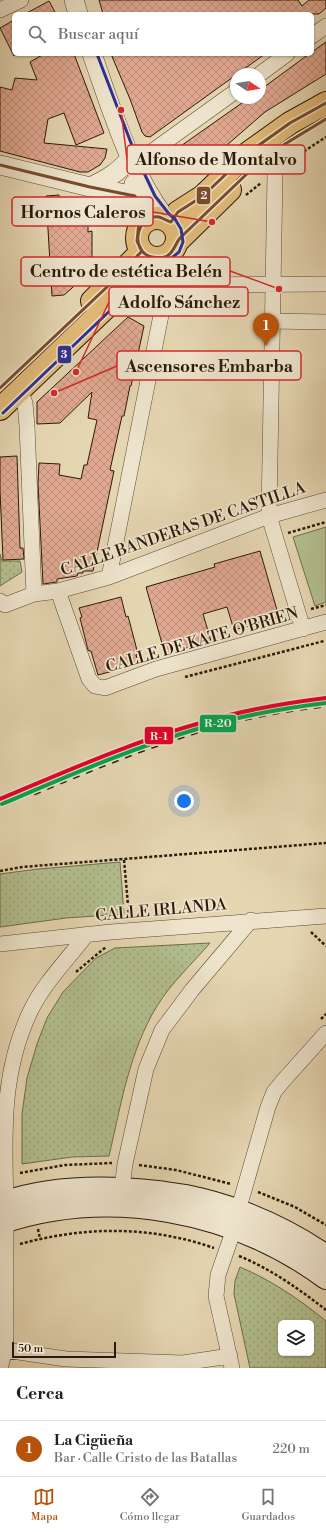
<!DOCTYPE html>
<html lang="es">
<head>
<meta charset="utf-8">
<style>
	:root { --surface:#fff; --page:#f2f2f2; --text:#202124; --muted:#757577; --line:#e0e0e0; --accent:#b45309 }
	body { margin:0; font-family:"Libre Bodoni",serif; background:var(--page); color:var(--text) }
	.controls { position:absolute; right:12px; bottom:12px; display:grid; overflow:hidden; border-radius:6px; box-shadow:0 1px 3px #0004 }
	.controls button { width:36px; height:36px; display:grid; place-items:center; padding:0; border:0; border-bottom:1px solid var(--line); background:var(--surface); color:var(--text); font:20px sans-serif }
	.compass { position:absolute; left:230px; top:68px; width:36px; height:36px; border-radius:50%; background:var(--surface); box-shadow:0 1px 3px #0004; rotate:102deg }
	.scale { position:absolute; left:12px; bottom:10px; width:104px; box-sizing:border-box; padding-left:4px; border:2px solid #2c1a0a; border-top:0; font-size:11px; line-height:14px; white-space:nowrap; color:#2c1a0a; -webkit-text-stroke:3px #eee4cd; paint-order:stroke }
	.you { position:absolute; left:184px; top:801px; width:14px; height:14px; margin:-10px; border:3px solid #fff; border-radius:50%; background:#1a73e8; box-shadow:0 0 0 6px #1a73e833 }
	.badge { display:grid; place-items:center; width:26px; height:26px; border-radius:50%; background:var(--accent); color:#fff; font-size:13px; font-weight:700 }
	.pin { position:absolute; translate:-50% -33px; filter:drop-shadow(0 1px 2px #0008) }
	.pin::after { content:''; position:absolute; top:21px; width:14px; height:12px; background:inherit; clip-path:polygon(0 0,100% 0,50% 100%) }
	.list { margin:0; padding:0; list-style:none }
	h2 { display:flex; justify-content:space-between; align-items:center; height:52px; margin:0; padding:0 16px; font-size:17px }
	h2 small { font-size:13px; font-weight:400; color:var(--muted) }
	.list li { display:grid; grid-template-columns:26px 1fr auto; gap:12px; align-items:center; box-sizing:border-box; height:56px; padding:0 16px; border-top:1px solid var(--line) }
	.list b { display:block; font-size:15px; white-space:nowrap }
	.list p { margin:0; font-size:13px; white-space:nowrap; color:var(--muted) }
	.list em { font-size:13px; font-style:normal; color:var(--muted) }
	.icon { flex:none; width:22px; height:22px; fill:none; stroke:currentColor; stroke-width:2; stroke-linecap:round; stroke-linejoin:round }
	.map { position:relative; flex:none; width:326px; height:1368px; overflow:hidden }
	.search { position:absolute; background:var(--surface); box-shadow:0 1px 3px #0004; left:12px; right:12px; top:12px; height:44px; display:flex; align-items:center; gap:10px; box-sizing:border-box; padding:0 14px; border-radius:6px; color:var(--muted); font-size:15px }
	.sheet { height:108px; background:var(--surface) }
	nav { display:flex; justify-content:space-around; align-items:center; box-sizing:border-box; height:56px; border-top:1px solid var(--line); background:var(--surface); font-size:11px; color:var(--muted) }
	nav a { display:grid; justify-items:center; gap:2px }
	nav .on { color:var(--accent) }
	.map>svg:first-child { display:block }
</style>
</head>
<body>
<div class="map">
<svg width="326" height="1368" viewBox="0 0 326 1368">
	<defs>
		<pattern id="grass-dots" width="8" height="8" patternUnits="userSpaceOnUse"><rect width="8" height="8" fill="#b2be8e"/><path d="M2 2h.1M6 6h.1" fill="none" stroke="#99a379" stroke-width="1.8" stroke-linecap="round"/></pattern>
		<pattern id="building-cross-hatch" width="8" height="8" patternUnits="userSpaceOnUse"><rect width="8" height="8" fill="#e0a891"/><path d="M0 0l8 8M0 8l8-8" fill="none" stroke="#c0907c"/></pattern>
	</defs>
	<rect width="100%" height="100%" fill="#e5d6b2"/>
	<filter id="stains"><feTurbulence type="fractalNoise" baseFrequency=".005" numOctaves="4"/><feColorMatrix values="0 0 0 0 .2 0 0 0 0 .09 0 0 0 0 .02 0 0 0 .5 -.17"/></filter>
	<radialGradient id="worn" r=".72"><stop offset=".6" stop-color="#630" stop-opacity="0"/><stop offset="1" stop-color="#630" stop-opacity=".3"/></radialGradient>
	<path fill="url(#grass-dots)" stroke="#6f6c4c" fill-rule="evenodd" d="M0,554L2,561H20L22,572L0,586Z
		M120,862L124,914L66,918L0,927V874L38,869Z
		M210,943C193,963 171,983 157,1006C129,1052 121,1105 109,1156L72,1157L22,1164V1114L27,1078L37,1044L47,1018L63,992L96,958L115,948Z
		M240,1267C271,1280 299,1299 326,1321V1368H250L234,1294L235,1281ZM281,1323H311V1353H281Z"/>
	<path fill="#b2be8e" stroke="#6f6c4c" d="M326,527V602L315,606L293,537Z"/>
	<path fill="url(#building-cross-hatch)" stroke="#2c1a0a" d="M99,0H298L302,6L309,0H326V8L319,14H103Z
		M49,1L56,14H25Z
		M14,20V56L0,28Z
		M326,42V74L265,112L212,158L209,157L196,169L178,148L249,98H260V90L309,54H312V52Z
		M44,54H74L104,133L76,145L64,113L48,119L44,143L107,149L105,158L100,165L88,172H80L0,151V87L12,90L15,78L37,80L30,62Z
		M111,54H265L150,137L145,136L142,132L130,99Z
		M59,195L60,201H71L72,204L83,203L84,223H88V232L92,231V257H89L90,271L71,289L64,295L52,296L46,196Z
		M128,317L144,326L131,386H130L124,416H122L110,470L114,471L93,571H83V573H78L77,576L57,579V582L43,584L38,483L39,463L60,464L59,475L81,479L84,465H87L97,420L88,418L92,392L60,423L37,424V402Z
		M17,456L20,548H23L24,559L3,560L0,490V457Z
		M260,551L279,617L234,630L227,607L203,614L211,641L165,654L146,587L215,567L214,564Z
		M121,597L126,617L128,616L138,654L136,655L139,664L98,675L91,651H89L88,650L80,618L82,617L79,608Z"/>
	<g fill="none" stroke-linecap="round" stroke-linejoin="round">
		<g stroke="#5a4934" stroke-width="16">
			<path id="minor" d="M0,10L21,0
				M312,36L326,26
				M260,74L287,54
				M131,158L147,155L236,91
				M275,175L269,516L303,629
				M167,285L326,284
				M272,321L326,322
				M20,390L25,403L27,426L34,594
				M109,577L167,285L168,255
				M58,591L89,679L95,686L105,688L156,669L326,622
				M0,601L5,605L34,594L58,591L109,577L269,516L326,500
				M0,944L111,932L326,916
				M122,1188L125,1164L146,1069L162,1030L192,990L251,920
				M6,1202C4,1136 1,1071 31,1010C44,983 69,958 87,934
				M238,1211L268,1107L274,1092L283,1081L326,1033
				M5,1350L66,1359L183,1363L230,1356
				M0,1368L5,1350L6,1337V1221
				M232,1368L216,1296L218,1275L234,1229"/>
		</g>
		<g stroke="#5a4934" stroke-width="20">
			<path id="tertiary" d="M74,0L78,14
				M92,54C112,110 129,170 165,218
				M0,165L90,187L151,199
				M134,184L139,228
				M90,187C108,179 118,172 131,158"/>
		</g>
		<g stroke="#2c1a0a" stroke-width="24">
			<path id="secondary" d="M0,1204C50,1186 105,1186 157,1192C171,1194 185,1195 199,1199C244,1210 288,1230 326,1256
				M0,1223C109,1186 234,1210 326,1278"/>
		</g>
		<g stroke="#2c1a0a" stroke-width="24">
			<path id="primary" d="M137 238a20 20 0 1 1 40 0a20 20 0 1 1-40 0Z
				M171,222L178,212L203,196L248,153L290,123L326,103
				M178,241L230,190
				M92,301L142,251
				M0,409L117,297L156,270L164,257"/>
		</g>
		<path stroke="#2c1a0a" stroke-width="2.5" stroke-dasharray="3 2" stroke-linecap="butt" d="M283,165L326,137
			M246,195L261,183
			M288,533L326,522
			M311,609L326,605
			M185,677L324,641
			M124,860L129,916
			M0,871L22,867L326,843
			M311,932L326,946
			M76,972L95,956L106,947
			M321,1019L326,1014
			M139,1165L176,1170L231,1184
			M20,1173L65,1165L112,1163
			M258,1192L295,1207L326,1225
			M38,1229L40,1239
			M20,1244C71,1230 126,1226 178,1238C190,1240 202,1244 214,1248
			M239,1256C271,1269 299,1289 326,1310"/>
		<use href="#minor" stroke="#eee4cd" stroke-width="15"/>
		<use href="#tertiary" stroke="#eee4cd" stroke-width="19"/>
		<use href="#secondary" stroke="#eee4cd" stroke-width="22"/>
		<use href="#primary" stroke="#e2bb79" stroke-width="22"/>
		<path stroke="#2c1a0a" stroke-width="3" stroke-dasharray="7 7" stroke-linecap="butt" d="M34,794C96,768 157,743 222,725C256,716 291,710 326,706"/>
		<g stroke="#eee4cd" stroke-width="6">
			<path id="bus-1" d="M326,103L290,123L248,153L203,196L178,212L171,222C167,221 163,218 159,217C136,214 129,252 152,257C157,258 163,258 167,256C174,252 175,244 180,238L252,169L285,144L326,119
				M0,165L90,187L135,196L139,223L137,241L142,251
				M0,388L107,287L142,251"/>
		</g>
		<g stroke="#eee4cd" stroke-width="6">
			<path id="bus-2" d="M3,413L120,301L159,274L168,261L179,252L183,242L181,229L175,219L169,214L155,196L136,156L97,54"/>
		</g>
		<use href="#bus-1" stroke="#7a4b2a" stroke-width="3"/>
		<use href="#bus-2" stroke="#2e3092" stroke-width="3"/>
		<g stroke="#eee4cd" stroke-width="7">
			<path id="rail-1" d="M0,799C67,771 134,741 204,722C244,710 285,703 326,698"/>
		</g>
		<g stroke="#eee4cd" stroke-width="7">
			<path id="rail-2" d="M2,804C68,776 134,747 204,727C244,715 285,708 326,703"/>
		</g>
		<use href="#rail-1" stroke="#e4002b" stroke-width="4"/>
		<use href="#rail-2" stroke="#00a651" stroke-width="4"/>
	</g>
	<g text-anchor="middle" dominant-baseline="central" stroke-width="3.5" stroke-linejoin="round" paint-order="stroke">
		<g font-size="16" fill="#2c1a0a" stroke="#eee4cd">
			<text transform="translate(183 529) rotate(-19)">CALLE BANDERAS DE CASTILLA</text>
			<text transform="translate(202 640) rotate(-16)">CALLE DE KATE O'BRIEN</text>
			<text transform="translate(161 910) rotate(-5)">CALLE IRLANDA</text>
		</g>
	</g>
	<path fill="none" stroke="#d62828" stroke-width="1.5" d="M121 110L127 159M212 222L153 212M279 289L230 271M76 372L109 302M54 393L117 366"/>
	<g fill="#d62828" stroke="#eee4cd" stroke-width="1.5">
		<circle cx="121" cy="110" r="4"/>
		<circle cx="212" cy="222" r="4"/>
		<circle cx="279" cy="289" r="4"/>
		<circle cx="76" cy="372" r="4"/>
		<circle cx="54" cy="393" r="4"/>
	</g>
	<g fill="#eee4cd" stroke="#d62828" stroke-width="1.5">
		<rect x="127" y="145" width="178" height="29" rx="4"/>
		<rect x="12" y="197" width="141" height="29" rx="4"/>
		<rect x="21" y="257" width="209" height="29" rx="4"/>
		<rect x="109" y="287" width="139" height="29" rx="4"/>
		<rect x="117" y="351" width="184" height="29" rx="4"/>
	</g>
	<g font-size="17" text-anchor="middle" font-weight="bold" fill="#2c1a0a">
		<text x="216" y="165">Alfonso de Montalvo</text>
		<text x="83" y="218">Hornos Caleros</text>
		<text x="126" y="277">Centro de estética Belén</text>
		<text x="179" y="308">Adolfo Sánchez</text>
		<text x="209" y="372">Ascensores Embarba</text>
	</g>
	<g stroke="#eee4cd" stroke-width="1.5">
		<rect x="196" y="186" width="15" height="19" rx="4" fill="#7a4b2a"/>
		<rect x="57" y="345" width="15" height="19" rx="4" fill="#2e3092"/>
		<rect x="199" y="714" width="38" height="19" rx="4" fill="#00a651"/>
		<rect x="144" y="726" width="30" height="19" rx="4" fill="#e4002b"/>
	</g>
	<g font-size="11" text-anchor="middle" font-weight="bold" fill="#fff">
		<text x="204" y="199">2</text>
		<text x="64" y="358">3</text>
		<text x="218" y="727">R-20</text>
		<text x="159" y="740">R-1</text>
	</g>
	<rect width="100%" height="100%" filter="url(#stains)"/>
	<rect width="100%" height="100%" fill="url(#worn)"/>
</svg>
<div class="controls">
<button><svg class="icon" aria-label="layers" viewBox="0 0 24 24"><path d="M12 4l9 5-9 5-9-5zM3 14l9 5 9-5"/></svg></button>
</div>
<svg class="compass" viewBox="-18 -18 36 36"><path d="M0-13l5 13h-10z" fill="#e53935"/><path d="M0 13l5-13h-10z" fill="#757577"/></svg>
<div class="scale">50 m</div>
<div class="you"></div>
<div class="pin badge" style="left:266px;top:346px">1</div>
<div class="search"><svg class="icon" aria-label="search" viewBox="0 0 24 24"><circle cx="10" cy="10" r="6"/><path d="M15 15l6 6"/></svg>Buscar aquí</div>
</div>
<section class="sheet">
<h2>Cerca<small></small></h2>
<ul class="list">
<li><span class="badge">1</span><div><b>La Cigüeña</b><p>Bar · Calle Cristo de las Batallas</p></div><em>220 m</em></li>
</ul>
</section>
<nav>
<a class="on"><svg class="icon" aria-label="map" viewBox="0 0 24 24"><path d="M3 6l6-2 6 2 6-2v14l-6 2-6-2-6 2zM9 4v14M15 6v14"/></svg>Mapa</a>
<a><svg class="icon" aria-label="directions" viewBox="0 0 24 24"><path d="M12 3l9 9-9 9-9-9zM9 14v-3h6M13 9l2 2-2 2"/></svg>Cómo llegar</a>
<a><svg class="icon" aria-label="saved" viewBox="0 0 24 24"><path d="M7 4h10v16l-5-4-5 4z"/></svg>Guardados</a>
</nav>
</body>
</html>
